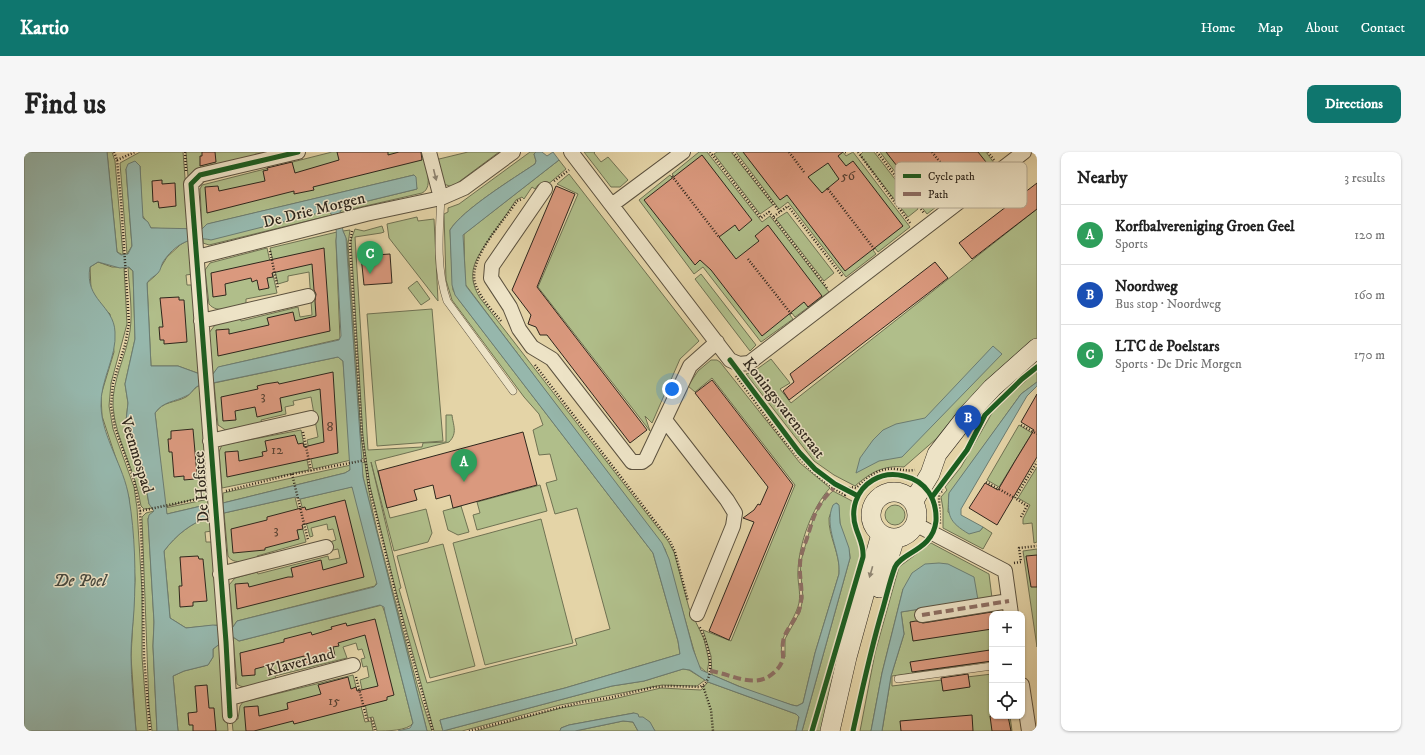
<!DOCTYPE html>
<html lang="en">
<head>
<meta charset="utf-8">
<style>
	:root { --surface:#fff; --page:#f6f6f6; --text:#222; --muted:#767676; --line:#e0e0e0; --accent:#0f766e }
	body { margin:0; font-family:"IM FELL DW Pica",serif; background:var(--page); color:var(--text) }
	.controls { position:absolute; right:12px; bottom:12px; display:grid; overflow:hidden; border-radius:8px; box-shadow:0 1px 3px #0004 }
	.controls button { width:36px; height:36px; display:grid; place-items:center; padding:0; border:0; border-bottom:1px solid var(--line); background:var(--surface); color:var(--text); font:20px sans-serif }
	.you { position:absolute; left:648px; top:237px; width:14px; height:14px; margin:-10px; border:3px solid #fff; border-radius:50%; background:#1a73e8; box-shadow:0 0 0 6px #1a73e833 }
	.badge { display:grid; place-items:center; width:26px; height:26px; border-radius:50%; background:var(--accent); color:#fff; font-size:13px; font-weight:700 }
	.pin { position:absolute; translate:-50% -33px; filter:drop-shadow(0 1px 2px #0008) }
	.pin::after { content:''; position:absolute; top:21px; width:14px; height:12px; background:inherit; clip-path:polygon(0 0,100% 0,50% 100%) }
	.list { margin:0; padding:0; list-style:none }
	h2 { display:flex; justify-content:space-between; align-items:center; height:52px; margin:0; padding:0 16px; font-size:17px }
	h2 small { font-size:13px; font-weight:400; color:var(--muted) }
	.list li { display:grid; grid-template-columns:26px 1fr auto; gap:12px; align-items:center; box-sizing:border-box; height:60px; padding:0 16px; border-top:1px solid var(--line) }
	.list b { display:block; font-size:15px; white-space:nowrap }
	.list p { margin:0; font-size:13px; white-space:nowrap; color:var(--muted) }
	.list em { font-size:13px; font-style:normal; color:var(--muted) }
	.icon { flex:none; width:22px; height:22px; fill:none; stroke:currentColor; stroke-width:2; stroke-linecap:round; stroke-linejoin:round }
	.map { position:relative; flex:none; width:1013px; height:579px; overflow:hidden; border-radius:8px }
	header { display:flex; align-items:center; gap:24px; box-sizing:border-box; height:56px; padding:0 20px; background:var(--accent); color:#fff }
	header strong { font-size:19px }
	nav { display:flex; gap:22px; margin-inline-start:auto; font-size:14px }
	.intro { display:flex; align-items:center; justify-content:space-between; box-sizing:border-box; height:96px; padding:0 24px }
	h1 { margin:0; font-size:28px }
	.button { padding:10px 18px; border-radius:8px; background:var(--accent); color:#fff; font-size:14px; font-weight:700 }
	main { display:flex; gap:24px; padding:0 24px }
	aside { flex:1; background:var(--surface); border-radius:8px; box-shadow:0 1px 3px #0004 }
	.map>svg:first-child { display:block }
</style>
</head>
<body>
<header>
<strong>Kartio</strong>
<nav><a>Home</a><a>Map</a><a>About</a><a>Contact</a></nav>
</header>
<div class="intro"><h1>Find us</h1><a class="button">Directions</a></div>
<main>
<div class="map">
<svg width="1013" height="579" viewBox="0 0 1013 579">
	<rect width="100%" height="100%" fill="#e4d4a7"/>
	<filter id="stains"><feTurbulence type="fractalNoise" baseFrequency=".005" numOctaves="4"/><feColorMatrix values="0 0 0 0 .2 0 0 0 0 .09 0 0 0 0 .02 0 0 0 .5 -.17"/></filter>
	<radialGradient id="worn" r=".72"><stop offset=".6" stop-color="#630" stop-opacity="0"/><stop offset="1" stop-color="#630" stop-opacity=".3"/></radialGradient>
	<path fill="#b0be8a" stroke="#6f7253" d="M83,0H88L91,9L99,103L93,100Z
		M116,0H159L165,78L127,76L118,63L116,14L102,17L108,94L103,102L96,11Z
		M162,0H242L164,24Z
		M308,0H398C400,11 411,35 398,41L324,58L325,63L316,65V60L319,55L393,37L390,23L184,72L178,77L176,37L178,33Z
		M444,0H475L428,35L420,32L411,8Z
		M506,0H512L510,2L512,9L511,12C490,26 438,58 426,78L429,138L435,148L629,401L654,489L656,502L541,536L416,568L419,579H410L375,451L346,334L339,284L327,88L331,77L340,79L358,74L360,80L357,81L331,85L344,298L398,295L399,291L422,290V263H428C429,273 434,281 425,290L351,309L366,366L402,357L408,381L404,390L370,399L347,310L377,436L375,437L403,531L553,493L551,487L586,477L553,356L531,362L522,331L533,328L526,302L515,303L509,278L519,273L515,262L500,245L428,148L422,128L420,62L424,60V56L435,52Z
		M560,0H571L570,1L577,10L584,5L604,28L596,35H587Z
		M675,0H683L738,70L746,64L805,140L771,165L724,106L723,107L769,167L737,190L679,115L670,122L615,48L646,23L694,86L696,85L648,22Z
		M693,0H707L749,53L736,62L690,2Z
		M712,0H819L822,4L829,0L886,75L854,100L804,36L802,37L852,102L822,125L764,50L755,57Z
		M839,0H850L894,57L884,65L836,3Z
		M856,0H907L935,37L903,62Z
		M910,0H962L970,11L937,35Z
		M535,8L542,17L522,34L514,33L511,37L508,35L500,47L498,45L492,48C484,60 476,72 467,84C453,106 440,120 456,146L644,389L650,400L665,456L680,487L685,509L683,521L674,513L641,397L441,132L440,82Z
		M545,22L675,189L656,207L628,271L621,264L626,279L514,135L554,42L533,32Z
		M1013,57V186L933,261L912,287L880,315C860,313 847,320 831,334L810,323L790,309L722,222L729,220L747,207L766,231L756,237L767,251Z
		M302,59L306,60L310,67L305,68L304,64L185,93L179,91V86L187,87Z
		M763,60L810,121L800,129L752,67Z
		M393,65L394,69L410,67L414,149L365,86L363,72Z
		M326,78L324,92L337,284L340,306L337,307L323,89L319,79Z
		M313,80L312,89L316,187L195,215L189,222L185,181L191,173L216,166L217,169L274,155L276,165L288,163L285,120L264,124V129L254,132L246,96Z
		M166,87L169,122L162,123L163,133H169L176,222L154,214H127L123,131L132,123L143,105L156,93Z
		M243,96L253,141L222,147V151C210,154 194,163 185,152L181,118L186,111Z
		M74,110L88,115H100L103,172L87,231L85,254L89,277L110,335L113,356L118,440V505L124,579H112L107,505L111,427L105,346L78,264L77,243L90,200L86,162L74,150L67,137L66,115Z
		M104,115L109,119L111,187L101,232L104,251L102,269L118,312L125,352L129,356L120,357L117,354C112,319 91,287 89,254C88,228 102,205 106,179C109,158 105,136 104,115Z
		M677,122L732,193L726,199L671,127Z
		M393,129L406,147L397,153L384,136Z
		M408,157L419,289L353,294L343,162Z
		M314,205L319,209L327,308L289,317L283,288L294,285L287,245L269,249L270,253L261,255L262,262L237,268L238,271L203,279L194,273L190,231Z
		M687,208H693L696,210L776,311L806,336C788,355 775,392 774,418C773,429 777,439 775,451C770,471 754,483 758,505H761V487L776,460L779,446L776,413L780,398L790,364L801,346L809,339L828,349V373L837,396V404L785,579H778L826,406C826,393 817,384 816,371C815,364 816,358 814,352L812,351C810,356 806,361 805,366C804,384 817,403 815,422L791,501L779,551L773,554L768,553L736,543L688,523L687,504L679,478L707,489L771,333L688,226L671,240L664,234L674,219Z
		M1013,218V230L997,242L925,342L924,360L956,379L959,375L968,381L959,397L919,376V357L917,345L923,338L921,335L937,315L968,261Z
		M177,233L185,343L141,355L131,261C139,249 151,251 162,245C168,241 170,235 177,233Z
		M995,273L1008,281L975,335L963,328Z
		M277,278L285,318L198,336L195,300L198,293Z
		M341,310C345,355 359,400 370,444C382,489 392,535 408,579H403L339,325L337,311Z
		M327,313L326,318L321,321L199,351V341Z
		M1013,315V390L1010,391L1008,371L999,372V367L1006,353L994,346Z
		M516,333L523,359L453,378L449,363L456,361L453,350Z
		M327,335L330,338L353,430L351,434L213,469L209,475L205,433L211,426L233,420L234,422L304,404L305,408L316,406L314,397L309,398L306,390L312,388L309,377L304,378L303,372L287,376L289,384L286,385L276,347Z
		M271,345L282,390L233,404L234,406C224,408 210,414 204,404L200,361Z
		M185,347L186,352L143,362L141,356Z
		M861 363a10 10 0 1 1 20 0a10 10 0 1 1-20 0Z
		M437,354L445,380L434,383L424,378L419,359Z
		M130,359L124,366L130,470L129,494L133,579H128L125,555L118,365L122,361Z
		M187,364L188,379L181,380L182,390H189L195,473L162,476L146,466L140,399C152,383 167,371 187,364Z
		M517,367L549,491L461,513L429,391Z
		M907,391L965,422L968,446L954,448L879,437L858,521L847,579H836L851,501L875,415Z
		M419,392L451,514L406,526L373,404Z
		M1013,397V495L999,399Z
		M840,411L802,579H791Z
		M358,453L361,461L389,571C384,579 362,579 353,579L349,565L344,566L336,528L345,525L343,514L339,515L337,507L341,506L338,497L334,498L332,491L319,495L323,506L251,524L252,527C241,530 222,540 213,532L209,485L215,489Z
		M895,457L897,467L970,457L971,462H968V509L868,524V534L968,522V564H986L988,579H858L867,524L880,482L877,460Z
		M197,491L204,579H154L149,524L160,519L184,513L189,505V497Z
		M659,517L665,518L681,528L673,534L638,533L536,553L438,579H419L588,534L620,529Z
		M329,523L341,570L347,569L349,579H209L208,568L214,567L216,554L219,550Z
		M684,530L772,562L775,565L772,579H631C624,567 619,570 610,561L545,573L537,576L536,579H452L537,556L585,548L637,536L677,538Z
		M599,569L609,570L614,579H551Z"/>
	<path fill="#96b7ac" stroke="#6c7d72" fill-rule="evenodd" d="M0,0H83L93,100L97,103L104,102L108,94L102,17L104,12L111,9L116,14L119,66L124,70L127,76H133L178,77L183,72L390,23L392,25L393,37L319,55L316,60L319,79L322,86L339,325L403,579H374L386,576L389,571L361,461L360,455L356,453L215,489L209,485L197,491L189,497V505L184,513L160,519L149,524L154,579H133L129,494L130,470L124,368L125,363L130,359L125,352L118,312L102,269L104,251L101,232L111,187L109,119L105,115L96,116L74,110L66,115C60,148 90,153 91,180C93,205 76,228 77,254C78,286 100,314 105,346C111,382 112,422 110,458C109,473 107,488 107,503C107,529 110,554 112,579H0ZM302,59L306,60C312,69 313,78 312,89L317,184L315,188L194,215L189,222H176L154,214H127L123,131C126,126 130,125 134,121C137,118 137,113 139,110C150,93 167,83 187,88ZM314,205L319,209L326,318L321,321L199,351L200,361L271,345L276,347L328,335L353,432L350,435L213,469L209,475L189,473L162,476L146,466L140,399C152,383 167,371 187,364L186,352L143,362L131,261C139,249 151,250 162,244C168,242 169,236 174,234Z
		M512,0H518L523,4L529,0L535,8L439,83L442,134L638,391L645,407L669,497L677,518L714,534L768,553L773,554L779,551L791,501L815,422C817,399 799,375 809,353L812,351L815,353L816,371L825,396L826,406L778,579H772L775,565L772,562L684,530L666,518L659,517L620,529L588,534L419,579L416,568L541,536L656,502L654,489L629,401L431,143L428,133L426,78C438,58 490,26 511,12L512,9L510,2Z
		M969,194L978,202L878,305L855,309L832,321L836,306L849,288L859,278L872,272L901,266Z
		M1013,230V234L1003,244L937,357V363L959,375L956,379L945,382C925,370 923,364 925,341L997,242Z
		M915,411L924,412L950,425L954,448L877,460L880,482L867,524L858,579H847L858,521L879,437L888,421L901,412Z
		M610,561L614,562L615,565H619L626,570L631,579H614L609,570L599,569L551,579H536L537,576L545,573Z"/>
	<path fill="#da997e" stroke="#2e261c" fill-rule="evenodd" d="M178,0H191L192,10L176,14V4H178Z
		M313,0H364V3L375,0H397L398,8L289,35L290,38L270,42V39L183,61L181,35L194,34L195,39L241,29L239,19L244,18L243,16L268,10L271,21L315,8Z
		M719,0H819L814,4L822,14L829,9L879,74L821,119L763,43L756,48ZM804,11L815,27L798,41L784,25Z
		M862,0H954L962,10L905,55Z
		M678,3L728,68L715,79L711,73L695,85L712,107L735,89L731,84L744,73L798,144L784,155L780,150L738,184L687,118L676,108L671,113L620,48Z
		M138,28V32L151,31L152,54L135,56L134,49L129,50L128,29Z
		M1013,31V57L948,107L935,91Z
		M532,34L551,42L513,135L623,278L606,291L523,183H516L512,175L504,172L507,163L488,138Z
		M300,96L306,179L194,204L192,178L205,177V182L245,173L243,166L269,160L271,169L292,164L291,149L292,142L290,138L288,112L248,121L249,125L243,126L245,136L235,138L233,128L228,130L227,126L201,132L202,143L189,145L187,121Z
		M366,102L368,131L340,133L337,104Z
		M911,110L924,126L765,248L759,239L770,230L766,222Z
		M155,145V148H160L163,190L140,192V188H136L135,175H139L136,146Z
		M309,220L314,301L203,325L201,300L214,299L215,309L239,304L238,300L243,299L241,289L271,283L274,292L279,291L280,295L300,290L296,237L256,246L258,259L233,265L231,255L211,259L212,268L199,269L197,245L234,237L233,234L241,232L254,230L255,232Z
		M688,228L769,333L705,488L685,479L730,370L719,366L730,358L734,352L736,353L744,335L671,241Z
		M1013,242V305L973,373L945,356L961,331L974,338L991,309L1010,278L997,270Z
		M169,277L173,323L170,324L171,327L160,328V324L150,325L148,300H145L144,287H147V279Z
		M499,280L513,333L429,356L426,343L412,347L409,333L390,338L393,348L363,356L354,319Z
		M321,348L340,425L213,457L211,432L224,431L225,435L264,425H269L267,416L297,408L299,418L323,411L311,364L278,373L279,377L273,378L275,387L241,396V398L209,401L207,377L243,368V365L281,355L282,358Z
		M1013,403V435H1007L1002,404Z
		M174,404L175,407H179L183,449L169,450V454L156,455L155,434H158L156,405Z
		M968,460V477L889,489L886,470L892,469L899,471Z
		M351,467L370,543L363,545V548L270,572L269,569L230,579H222L220,555L234,554L235,564L264,557L263,551L297,542L294,533L324,525L327,537L332,535L333,539L354,534L341,483L314,491L315,494L309,495L311,504L282,512L280,504L231,517V523L218,524L216,501L260,490V487L287,480L288,483L308,477L307,475L322,471L323,474Z
		M966,498L968,509L888,520L886,510Z
		M944,522L946,535L919,539L917,526Z
		M183,533L185,556H190L192,579H169V573H165L164,561L173,560L171,534Z
		M948,563L949,579H877L876,569Z
		M966,564H984L987,579H968Z"/>
	<g fill="none" stroke-linecap="round" stroke-linejoin="round">
		<g stroke="#5c523f" stroke-width="8">
			<path id="lane" d="M417,46C415,80 412,117 423,149L489,239
				M874,527L968,514"/>
		</g>
		<g stroke="#5c523f" stroke-width="16">
			<path id="street" d="M405,0L417,46
				M547,0L706,208L715,212L725,211L1000,0
				M521,37L468,114L467,126L486,155L495,177L508,195L528,207L608,310H618L622,307L666,214L693,190
				M589,52L659,0
				M173,105L342,62L417,46L440,36L489,0
				M177,169L284,144
				M641,268L703,348L711,361L709,374L673,462
				M186,289L287,266
				M891,372L981,419L987,462
				M196,422L302,395
				M898,463L985,449
				M998,533L1005,579
				M206,546L329,513
				M206,564L202,490L167,32L176,23L274,0"/>
		</g>
		<g stroke="#2e261c" stroke-width="20">
			<path id="secondary" d="M847 363a23 23 0 1 1 46 0a23 23 0 1 1-46 0Z
				M889,350L906,322L913,302L945,261L968,236L1013,196
				M855,436L871,386
				M806,579L823,505L857,382"/>
		</g>
		<path stroke="#2e261c" stroke-width="2.5" stroke-dasharray="1 2" stroke-linecap="butt" d="M90,0L93,8L97,49L105,171L101,193L89,231L87,254L91,276L110,328L116,359L118,399L120,505L126,579
			M161,0L162,19
			M686,0L737,66L745,60L749,65
			M709,0L756,60
			M765,0L780,20
			M821,0H823
			M834,0L886,71
			M853,0L900,61
			M908,0L935,34
			M964,0L970,8
			M93,8L111,0
			M648,24L695,85
			M530,29L545,18
			M804,37L851,98
			M328,79L326,92L338,284L345,334L383,487L409,579
			M246,99L254,137
			M724,107L768,163
			M803,136L749,65L764,54L819,125
			M477,169C468,158 456,146 451,131C444,106 480,69 493,49L498,47
			M511,213L646,389L651,400L664,449
			M712,224C744,266 774,317 821,343L826,335L832,336C844,325 855,315 872,317C879,318 884,319 891,318
			M997,273L1013,282
			M279,280L287,319
			M268,322L284,388
			M962,330L991,346
			M916,335L919,339L915,341V345L916,372
			M202,339L268,322L342,308
			M116,359L178,346
			M997,365L1003,354L991,346L1013,310
			M990,411L997,410L995,396L1013,394
			M332,525L343,568L348,567L351,579
			M679,534L687,558L689,579
			M445,579L558,550L585,546L630,535L646,534L676,535C695,526 683,488 675,474"/>
		<use href="#lane" stroke="#ede3c6" stroke-width="7"/>
		<use href="#street" stroke="#ede3c6" stroke-width="14"/>
		<use href="#secondary" stroke="#ede3c6" stroke-width="19"/>
		<path stroke="#8d6e63" stroke-width="4" stroke-dasharray="8 4" stroke-linecap="butt" d="M898,463L985,449
			M686,519C704,521 724,534 742,526C749,523 759,513 759,505C759,500 758,496 759,490C761,477 773,468 776,455C780,440 775,427 776,413C776,404 780,395 783,386C790,364 792,353 810,336"/>
		<g stroke="#ede3c6" stroke-width="8">
			<path id="cycleway" d="M706,208L775,300L791,317L811,332L834,344
				M908,345L943,298L961,263L998,227L1013,215
				M206,564L202,490L167,32L176,23L274,0
				M788,579L839,405C840,393 835,386 832,376C826,358 832,338 849,328C859,322 869,321 880,324C902,329 913,347 912,369C909,398 878,400 871,415C866,428 863,442 859,456C847,496 838,538 829,579"/>
		</g>
		<use href="#cycleway" stroke="#1b5e20" stroke-width="5"/>
	</g>
	<defs><path id="oneway-solid" d="M-6-.8H1V-3.2L6.5 0L1 3.2V.8H-6Z"/></defs>
	<g fill="#8e8471">
		<use href="#oneway-solid" transform="translate(411 23) rotate(76)"/>
		<use href="#oneway-solid" transform="translate(847 420) rotate(106)"/>
	</g>
	<g text-anchor="middle" dominant-baseline="central" stroke-width="3" stroke-linejoin="round" paint-order="stroke">
		<g font-size="14" fill="#594334">
			<text x="824" y="24">56</text>
			<text x="239" y="244">3</text>
			<text x="306" y="275">8</text>
			<text x="253" y="298">12</text>
			<text x="252" y="378">3</text>
			<text x="310" y="549">15</text>
		</g>
		<g font-size="16" fill="#2e261c" stroke="#ede3c6">
			<text transform="translate(290 58) rotate(-14)">De Drie Morgen</text>
			<text transform="translate(760 256) rotate(52)">Koningsvarenstraat</text>
			<text transform="translate(113 303) rotate(73)">Veenmospad</text>
			<text transform="translate(177 335) rotate(-94)">De Hofstee</text>
			<text transform="translate(276 510) rotate(-15)">Klaverland</text>
		</g>
		<g font-size="17" font-style="italic" fill="#484a40" stroke="#ede3c6">
			<text x="56" y="429">De Poel</text>
		</g>
	</g>
	<rect x="871" y="10" width="132" height="46" rx="6" fill="#ede3c6" stroke="#b4aa93" stroke-width="1"/>
	<rect x="879" y="22" width="18" height="4" fill="#1b5e20"/>
	<rect x="879" y="40" width="18" height="4" fill="#8d6e63"/>
	<g font-size="11" fill="#2e261c">
		<text x="904" y="28">Cycle path</text>
		<text x="904" y="46">Path</text>
	</g>
	<rect width="100%" height="100%" filter="url(#stains)"/>
	<rect width="100%" height="100%" fill="url(#worn)"/>
</svg>
<div class="controls">
<button>+</button>
<button>−</button>
<button><svg class="icon" aria-label="locate" viewBox="0 0 24 24"><circle cx="12" cy="12" r="6"/><path d="M12 2v4M12 18v4M2 12h4M18 12h4"/></svg></button>
</div>
<div class="you"></div>
<div class="pin badge" style="left:440px;top:330px;background:#2e9e5b">A</div>
<div class="pin badge" style="left:944px;top:286px;background:#1a4fb4">B</div>
<div class="pin badge" style="left:346px;top:122px;background:#2e9e5b">C</div>
</div>
<aside>
<h2>Nearby<small>3 results</small></h2>
<ul class="list">
<li><span class="badge" style="background:#2e9e5b">A</span><div><b>Korfbalvereniging Groen Geel</b><p>Sports</p></div><em>120 m</em></li>
<li><span class="badge" style="background:#1a4fb4">B</span><div><b>Noordweg</b><p>Bus stop · Noordweg</p></div><em>160 m</em></li>
<li><span class="badge" style="background:#2e9e5b">C</span><div><b>LTC de Poelstars</b><p>Sports · De Drie Morgen</p></div><em>170 m</em></li>
</ul>
</aside>
</main>
</body>
</html>
